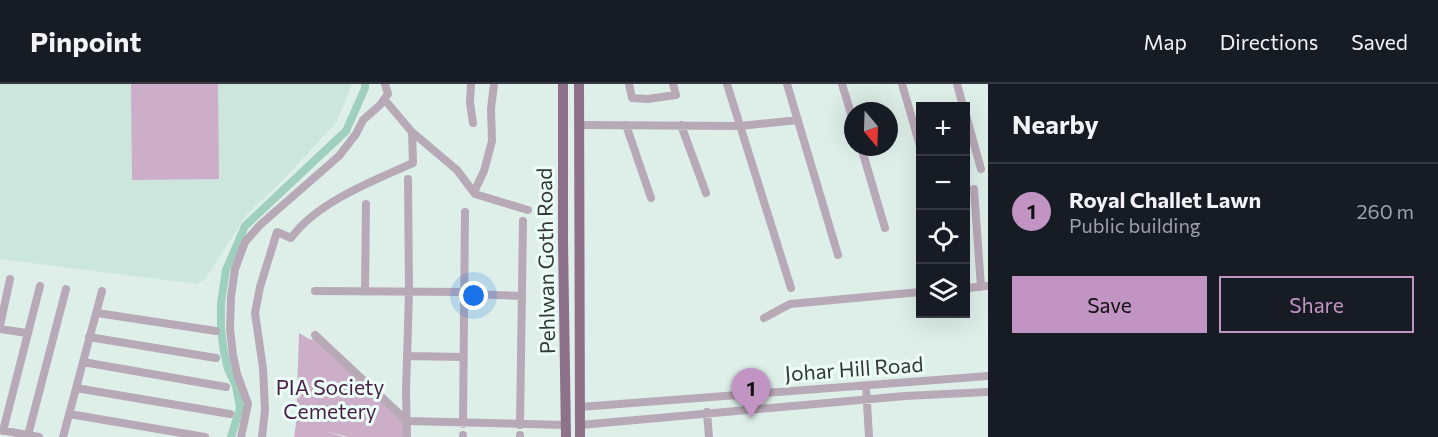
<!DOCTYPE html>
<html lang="en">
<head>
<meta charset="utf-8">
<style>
	:root { --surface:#171b24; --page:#242831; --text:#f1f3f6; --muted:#9ea1a6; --line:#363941; --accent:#c294c3 }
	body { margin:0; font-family:Commissioner,sans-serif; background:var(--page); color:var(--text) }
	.controls { position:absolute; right:18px; top:18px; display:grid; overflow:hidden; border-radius:0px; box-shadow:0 6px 24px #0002 }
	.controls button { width:54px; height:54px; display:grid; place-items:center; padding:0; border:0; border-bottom:2px solid var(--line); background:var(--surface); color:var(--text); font:30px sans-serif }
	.compass { position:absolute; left:844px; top:18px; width:54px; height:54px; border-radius:50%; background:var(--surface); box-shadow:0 6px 24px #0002; rotate:161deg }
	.you { position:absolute; left:474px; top:212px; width:21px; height:21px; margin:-15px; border:4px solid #fff; border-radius:50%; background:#1a73e8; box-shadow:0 0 0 9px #1a73e833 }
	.badge { display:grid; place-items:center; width:39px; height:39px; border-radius:50%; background:var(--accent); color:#111; font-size:20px; font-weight:700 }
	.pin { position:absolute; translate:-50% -50px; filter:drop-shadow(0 2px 3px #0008) }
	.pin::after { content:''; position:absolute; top:32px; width:21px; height:18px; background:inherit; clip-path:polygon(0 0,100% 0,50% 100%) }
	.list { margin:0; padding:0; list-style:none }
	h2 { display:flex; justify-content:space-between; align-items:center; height:78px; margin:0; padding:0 24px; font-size:26px }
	h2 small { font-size:20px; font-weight:400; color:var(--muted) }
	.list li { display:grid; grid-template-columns:39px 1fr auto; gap:18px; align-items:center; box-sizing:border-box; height:96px; padding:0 24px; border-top:2px solid var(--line) }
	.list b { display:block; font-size:22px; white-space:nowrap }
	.list p { margin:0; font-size:20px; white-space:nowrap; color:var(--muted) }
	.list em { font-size:20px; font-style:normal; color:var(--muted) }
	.actions { display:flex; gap:12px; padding:18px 24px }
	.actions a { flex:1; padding:14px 0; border:2px solid var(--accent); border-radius:0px; text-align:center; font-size:21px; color:var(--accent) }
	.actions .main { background:var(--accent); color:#111 }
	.icon { flex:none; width:33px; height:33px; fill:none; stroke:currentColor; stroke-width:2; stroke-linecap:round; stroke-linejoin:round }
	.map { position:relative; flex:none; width:988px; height:353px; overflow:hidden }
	header { display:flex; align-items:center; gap:36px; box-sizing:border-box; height:84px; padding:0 30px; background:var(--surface); border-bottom:2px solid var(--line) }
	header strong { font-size:28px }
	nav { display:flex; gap:33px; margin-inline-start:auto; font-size:21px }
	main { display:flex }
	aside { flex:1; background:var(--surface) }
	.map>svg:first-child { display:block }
</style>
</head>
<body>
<header>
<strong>Pinpoint</strong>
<nav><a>Map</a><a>Directions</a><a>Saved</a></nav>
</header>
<main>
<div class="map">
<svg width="988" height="353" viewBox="0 0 988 353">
	<rect width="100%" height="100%" fill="#deefe9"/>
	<path fill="#cce6dd" d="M0,0H352L336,39L282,97L247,130L206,194L197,200L0,175Z"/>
	<path fill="#ccaec8" d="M131,0H218L219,95L132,96Z
		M299,249L311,256L314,254L408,338L406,353H348L324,347L344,353H294L296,340Z"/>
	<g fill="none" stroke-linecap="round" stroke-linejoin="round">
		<path stroke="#9fd0bf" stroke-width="8" d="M231,353L240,324L236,302L228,285L224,268L221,245V219L226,186L245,142L346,47L365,4V0"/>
		<path stroke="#b8a9b6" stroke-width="8" d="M471,0L470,19L473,39
			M629,0L632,14L647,15L676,11L673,0
			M727,0L791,204
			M787,0L838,171
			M842,0L853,36
			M902,0L920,62
			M957,0L963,22
			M384,15L412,48L457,86L475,110L528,126
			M966,31L981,85
			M580,41L740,42L798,36
			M626,41L651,114
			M681,41L706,109
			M861,63L885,144
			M974,105L981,203
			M474,108L484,87L492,57L491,25L494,0
			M966,204L988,202
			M315,207L465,208
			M365,208L366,120
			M465,210L522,212
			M97,229L216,247
			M764,234L790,220L920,208
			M0,242L10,195
			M0,245L27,249
			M315,251L407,337
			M89,253L216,274
			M407,272L463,273
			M83,278L226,303
			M866,302L869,353
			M76,304L230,330
			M580,323L988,292
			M707,328L709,353
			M69,330L205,353
			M407,337L565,341
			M463,340L465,128
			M520,341L523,137
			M580,341L905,312L988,308
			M0,346L39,353
			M3,347L40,202
			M28,351L66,205
			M63,353L102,207
			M241,353L248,320L237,290L233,271L230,245L231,213L235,185L245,158L260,141L339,72L356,50L363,36L380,21L388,10L385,0
			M262,353L265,326L263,284L255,229L260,203L277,148L291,154C317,118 373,97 413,79L412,48
			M407,353L406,308L409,208L408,95
			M463,353V351
			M520,353V351"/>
		<path stroke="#8d728a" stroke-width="10" d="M563,0V157L566,353
			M579,0L580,353"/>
	</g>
	<g text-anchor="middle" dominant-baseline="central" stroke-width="6" stroke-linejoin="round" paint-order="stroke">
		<g font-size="21" fill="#323836" stroke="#ebfdf6">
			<text transform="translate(545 177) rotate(-91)">Pehlwan Goth Road</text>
			<text transform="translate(854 284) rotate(-4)">Johar Hill Road</text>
		</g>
		<g font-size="21" fill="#4a1f47" stroke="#ebfdf6">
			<text x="330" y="302">PIA Society<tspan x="330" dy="24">Cemetery</tspan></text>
		</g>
	</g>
</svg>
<div class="controls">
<button>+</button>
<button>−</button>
<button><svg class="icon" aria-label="locate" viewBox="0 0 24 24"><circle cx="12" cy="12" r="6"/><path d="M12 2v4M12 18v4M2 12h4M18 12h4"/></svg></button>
<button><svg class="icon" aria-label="layers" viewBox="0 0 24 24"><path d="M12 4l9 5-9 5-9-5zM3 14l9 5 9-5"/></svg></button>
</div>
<svg class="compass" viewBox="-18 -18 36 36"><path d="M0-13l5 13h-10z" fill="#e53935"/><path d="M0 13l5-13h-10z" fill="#9ea1a6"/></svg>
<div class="you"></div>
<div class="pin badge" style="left:751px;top:334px">1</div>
</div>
<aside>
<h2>Nearby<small></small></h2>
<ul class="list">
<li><span class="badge">1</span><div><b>Royal Challet Lawn</b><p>Public building</p></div><em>260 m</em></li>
</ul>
<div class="actions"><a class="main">Save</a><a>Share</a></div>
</aside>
</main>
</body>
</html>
